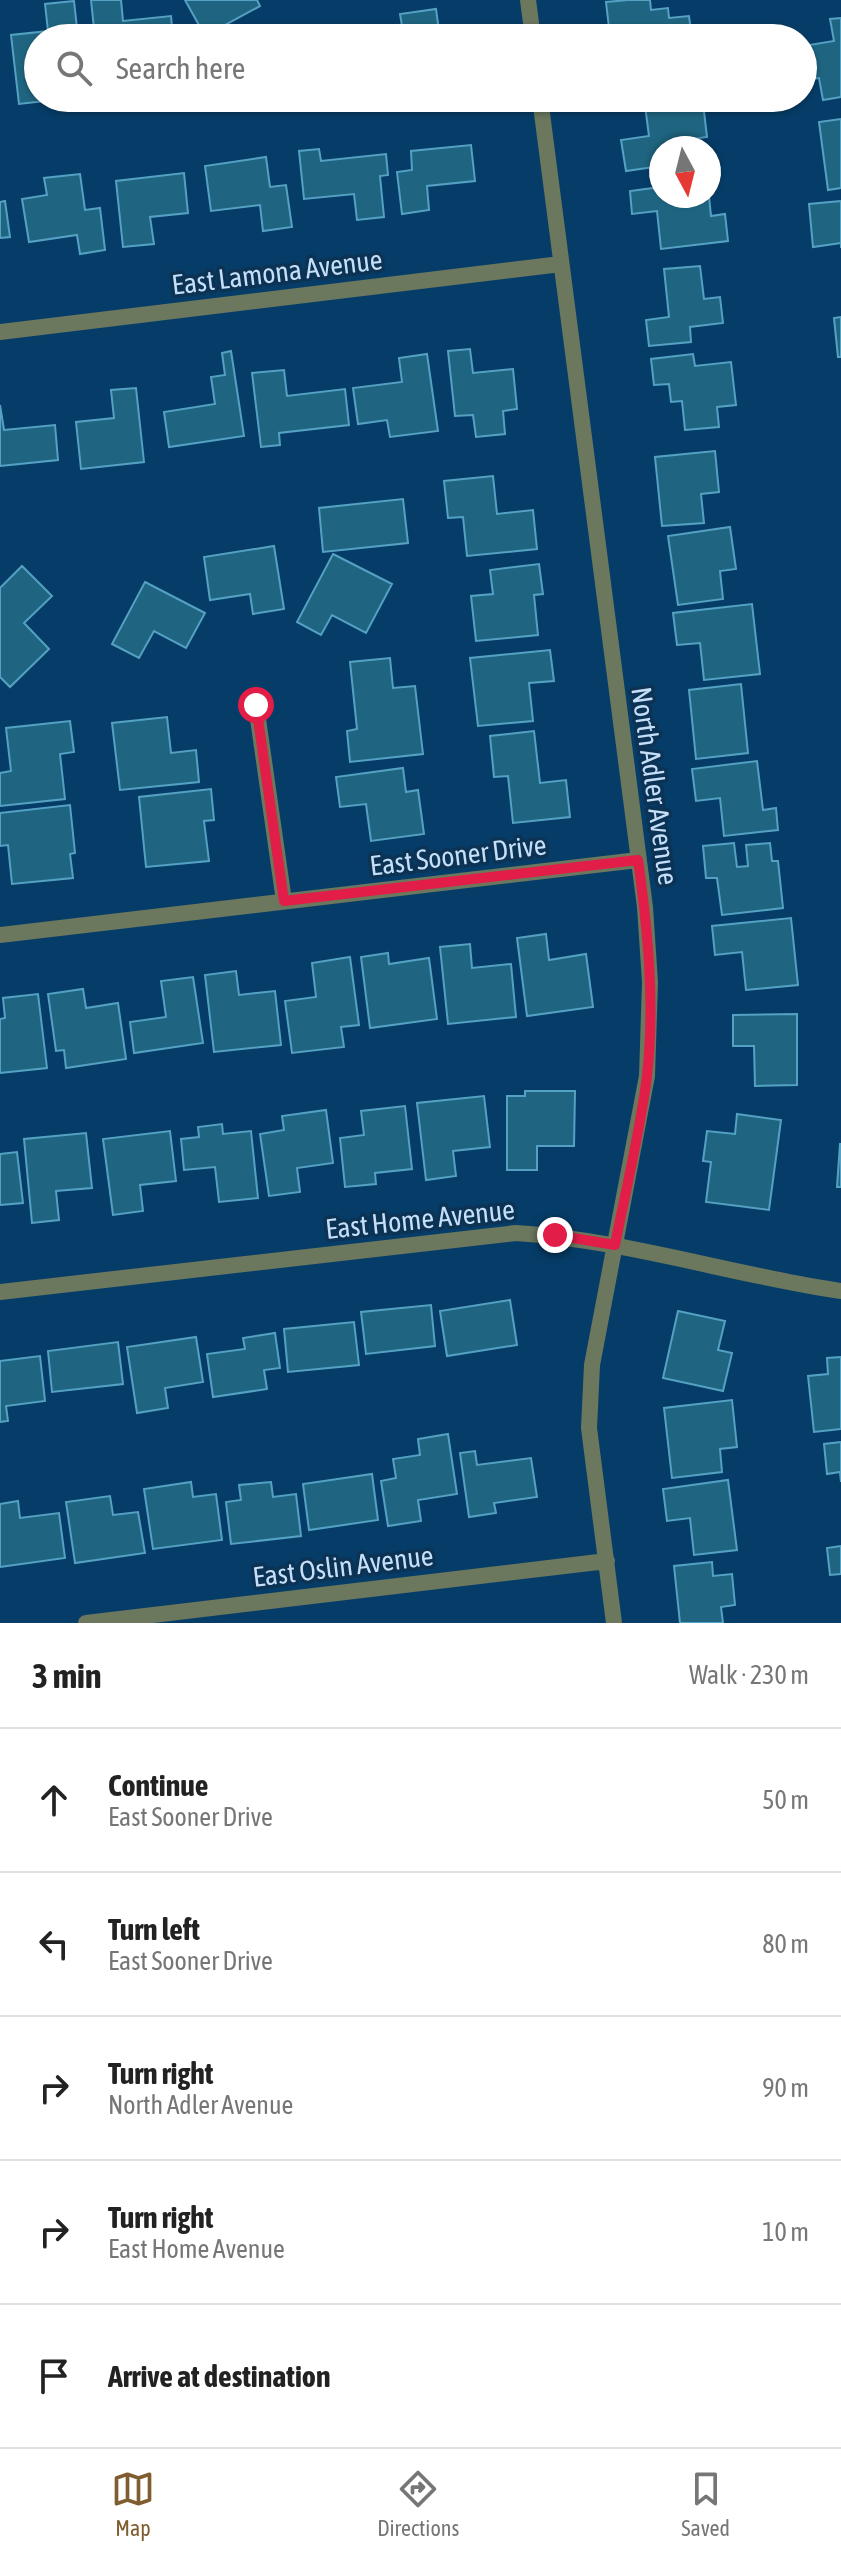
<!DOCTYPE html>
<html lang="en">
<head>
<meta charset="utf-8">
<style>
	:root { --surface:#fff; --page:#f2f2f2; --text:#222; --muted:#767676; --line:#e0e0e0; --accent:#805d30 }
	body { margin:0; font-family:"Asap Condensed",sans-serif; background:var(--page); color:var(--text) }
	.compass { position:absolute; left:649px; top:136px; width:72px; height:72px; border-radius:50%; background:var(--surface); box-shadow:0 2px 6px #0004; rotate:173deg }
	.stop { position:absolute; width:24px; height:24px; margin:-18px; border:6px solid #e11d48; border-radius:50%; background:#fff }
	.stop.end { background:#e11d48; border-color:#fff; box-shadow:0 2px 8px #0008 }
	.list { margin:0; padding:0; list-style:none }
	h2 { display:flex; justify-content:space-between; align-items:center; height:104px; margin:0; padding:0 32px; font-size:34px }
	h2 small { font-size:26px; font-weight:400; color:var(--muted) }
	.list li { display:grid; grid-template-columns:52px 1fr auto; gap:24px; align-items:center; box-sizing:border-box; height:144px; padding:0 32px; border-top:2px solid var(--line) }
	.list b { display:block; font-size:30px; white-space:nowrap }
	.list p { margin:0; font-size:26px; white-space:nowrap; color:var(--muted) }
	.list em { font-size:26px; font-style:normal; color:var(--muted) }
	.icon { flex:none; width:44px; height:44px; fill:none; stroke:currentColor; stroke-width:2; stroke-linecap:round; stroke-linejoin:round }
	.map { position:relative; flex:none; width:841px; height:1623px; overflow:hidden }
	.search { position:absolute; background:var(--surface); box-shadow:0 2px 6px #0004; left:24px; right:24px; top:24px; height:88px; display:flex; align-items:center; gap:20px; box-sizing:border-box; padding:0 28px; border-radius:44px; color:var(--muted); font-size:30px }
	.sheet { height:824px; background:var(--surface) }
	nav { display:flex; justify-content:space-around; align-items:center; box-sizing:border-box; height:112px; border-top:2px solid var(--line); background:var(--surface); font-size:22px; color:var(--muted) }
	nav a { display:grid; justify-items:center; gap:4px }
	nav .on { color:var(--accent) }
	.map>svg:first-child { display:block }
</style>
</head>
<body>
<div class="map">
<svg width="841" height="1623" viewBox="0 0 841 1623">
	<rect width="100%" height="100%" fill="#063d68"/>
	<path fill="#1f6581" stroke="#54a1c3" stroke-width="2" d="M91,0H121L123,21L171,16L173,38H95Z
		M185,0H257L260,6L205,36Z
		M628,0H650L651,10L668,8L669,18L689,16L692,38H636L635,25L609,28L606,2Z
		M74,1L77,28L70,29L71,38H38V98L63,99L19,104L11,35L48,31L45,4Z
		M436,9L440,38H404L400,14Z
		M841,18V97L823,100L819,78L803,80V46L834,41L830,19Z
		M644,98H679L680,106L703,103L707,137L685,140L686,148H661V166L626,171L621,140L649,136Z
		M841,119V188L828,190L819,122Z
		M471,145L475,181L427,186L429,210L402,214L397,172L412,170L411,151Z
		M319,149L321,161L386,154L388,175L380,176L384,217L357,220L354,194L304,199L299,151Z
		M266,157L270,187L286,185L292,227L263,231L260,205L211,211L205,166Z
		M184,173L188,213L150,217L154,244L123,247L116,181Z
		M80,174L85,210L100,208L105,250L80,254L77,235L29,242L22,199L47,195L44,178Z
		M661,187V196H709L711,216L725,214L728,241L661,249L657,211L632,214L630,191Z
		M5,201L10,237L0,238V202Z
		M841,201V248V243L813,247L809,204Z
		M700,266L704,299L720,297L723,323L690,327L691,342L649,346L646,320L669,317L664,269Z
		M841,317V357H838L834,318Z
		M470,349L473,373L513,369L517,409L503,411L505,434L476,437L473,415L455,416L448,351Z
		M231,351L244,436L169,447L164,412L215,404L211,377L225,375L222,353Z
		M427,354L438,431L390,437L387,420L358,424L353,388L402,382L399,358Z
		M693,354L695,366L731,362L736,405L717,407L719,427L685,430L682,401L671,402L669,384L654,385L651,359Z
		M284,370L287,396L345,389L349,425L279,433L280,445L261,447L252,373Z
		M136,388L144,462L81,469L76,422L114,418L111,390Z
		M0,405L4,430L55,425L58,460L0,466Z
		M715,451L719,492L701,494L704,523L662,526L655,457Z
		M493,476L497,514L533,510L537,549L467,556L463,517L448,518L444,481Z
		M403,499L408,543L323,552L319,508Z
		M730,527L736,569L720,571L723,599L678,605L668,536Z
		M274,546L284,609L253,614L250,594L210,600L204,557Z
		M333,554L392,584L366,633L332,615L321,635L297,622Z
		M539,564L543,594L534,595L538,635L476,641L471,596L493,594L490,570Z
		M22,566L52,596L24,623L49,649L10,687L0,677V588Z
		M145,582L205,613L186,648L154,631L139,658L112,644Z
		M752,604L760,674L704,680L700,643L677,645L673,613Z
		M550,650L554,681L529,683L533,721L478,726L470,658Z
		M390,658L393,688L415,686L423,754L350,762L347,731L357,729L350,662Z
		M741,684L748,753L696,759L689,690Z
		M167,717L171,753L196,750L199,782L120,790L112,723Z
		M70,721L74,752L60,754L65,799L0,806V773L11,771L6,728Z
		M534,731L540,783L566,780L570,817L513,823L508,776L494,777L490,736Z
		M757,761L763,810L776,808L778,830L724,836L720,798L696,801L692,769Z
		M403,768L406,792L418,790L424,834L371,841L366,804L340,807L336,777Z
		M211,789L214,820L204,821L209,861L146,867L139,797Z
		M70,805L75,853L70,854L73,878L12,884L8,845L0,846V813Z
		M734,843L737,867L748,866L746,845L770,843L772,861H778L783,908L722,915L717,878H706L703,846Z
		M791,918L798,985L746,990L742,952L715,955L712,926Z
		M546,934L549,960L586,954L593,1007L527,1016L517,938Z
		M470,944L472,968L511,964L516,1017L448,1024L440,947Z
		M388,953L389,964L429,958L437,1019L370,1028L361,957Z
		M350,957L359,1025L341,1027L344,1047L292,1053L285,1001L316,997L312,963Z
		M236,971L239,995L275,991L281,1045L214,1052L205,975Z
		M193,977L203,1043L134,1053L130,1022L166,1017L161,981Z
		M83,989L86,1008L118,1003L126,1059L66,1068L64,1050L56,1051L48,994Z
		M38,994L47,1068L0,1073V1019L5,1018L3,998Z
		M797,1014V1085L755,1086L754,1046H733V1015Z
		M525,1091H575L574,1146H537V1170H507V1096H525Z
		M484,1096L490,1147L453,1151L456,1176L426,1180L417,1103Z
		M405,1106L412,1169L375,1173L376,1184L345,1187L340,1138L364,1135L361,1111Z
		M326,1110L333,1163L297,1168L300,1192L269,1196L260,1134L284,1130L282,1116Z
		M737,1114L781,1120L769,1210L706,1202L711,1162L703,1161L707,1131L735,1134Z
		M222,1124L223,1134L251,1131L258,1198L219,1202L215,1167L184,1170L181,1139L199,1137L198,1127Z
		M170,1131L176,1181L140,1185L143,1211L113,1215L103,1139Z
		M86,1133L92,1188L56,1191L59,1220L32,1223L24,1139Z
		M840,1144H841V1187H837Z
		M17,1152L23,1203L0,1205V1154Z
		M510,1300L517,1345L447,1356L440,1311Z
		M431,1305L435,1346L366,1354L361,1312Z
		M678,1311L725,1321L718,1350L732,1353L723,1391L663,1378Z
		M354,1322L359,1365L288,1372L284,1329Z
		M275,1333L280,1368L264,1370L267,1389L213,1397L207,1354L245,1349L243,1338Z
		M196,1337L203,1382L165,1388L168,1408L137,1413L127,1347Z
		M118,1342L123,1384L52,1392L48,1351Z
		M40,1356L45,1401L6,1406L8,1421L0,1422V1361Z
		M841,1357V1429L814,1432L808,1376L828,1374L827,1358Z
		M732,1400L737,1447L720,1449L722,1472L672,1478L664,1408Z
		M448,1434L457,1494L418,1500L421,1521L388,1526L381,1481L396,1478L393,1459L420,1455L418,1439Z
		M841,1442V1482L840,1472L827,1474L824,1444Z
		M475,1451L477,1465L531,1458L537,1497L494,1503L496,1513L469,1517L460,1453Z
		M372,1474L378,1520L309,1530L303,1484Z
		M728,1480L737,1550L694,1555L690,1518L667,1521L663,1489Z
		M191,1482L193,1497L216,1494L222,1540L153,1549L144,1489Z
		M271,1482L273,1497L296,1494L301,1536L231,1544L226,1502L241,1500L239,1485Z
		M110,1496L113,1515L138,1512L145,1553L75,1563L66,1502Z
		M18,1501L20,1518L59,1513L65,1558L0,1567V1504Z
		M841,1546V1574L830,1575L827,1548Z
		M712,1562L713,1576L732,1574L735,1605L721,1607L723,1623H680L674,1566Z"/>
	<g fill="none" stroke-linecap="round" stroke-linejoin="round">
		<path stroke="#6b785e" stroke-width="16" d="M528,0L533,38
			M540,98L645,907L650,982L647,1076L592,1365L589,1428L614,1623
			M0,332L561,264
			M256,705L284,901
			M0,935L638,860
			M0,1292L516,1233C626,1240 732,1275 841,1291
			M86,1623L607,1561"/>
	</g>
	<g fill="none" stroke-linecap="round" stroke-linejoin="round">
		<path stroke="#e11d48" stroke-width="10" d="M256,705L284,901L638,860C648,931 655,1004 647,1076C640,1132 626,1189 615,1245L555,1235"/>
	</g>
	<g text-anchor="middle" dominant-baseline="central" stroke-width="7" stroke-linejoin="round" paint-order="stroke">
		<g font-size="28" fill="#c5dff9" stroke="#0c3254">
			<text transform="translate(277 272) rotate(-7)">East Lamona Avenue</text>
			<text transform="translate(655 786) rotate(82)">North Adler Avenue</text>
			<text transform="translate(458 855) rotate(-7)">East Sooner Drive</text>
			<text transform="translate(420 1219) rotate(-6)">East Home Avenue</text>
			<text transform="translate(343 1566) rotate(-7)">East Oslin Avenue</text>
		</g>
	</g>
</svg>
<svg class="compass" viewBox="-18 -18 36 36"><path d="M0-13l5 13h-10z" fill="#e53935"/><path d="M0 13l5-13h-10z" fill="#767676"/></svg>
<div class="stop" style="left:256px;top:705px"></div>
<div class="stop end" style="left:555px;top:1235px"></div>
<div class="search"><svg class="icon" aria-label="search" viewBox="0 0 24 24"><circle cx="10" cy="10" r="6"/><path d="M15 15l6 6"/></svg>Search here</div>
</div>
<section class="sheet">
<h2>3 min<small>Walk · 230 m</small></h2>
<ul class="list">
<li><svg class="icon" aria-label="ahead" viewBox="0 0 24 24"><path d="M12 20V5M6 11l6-6 6 6"/></svg><div><b>Continue</b><p>East Sooner Drive</p></div><em>50 m</em></li>
<li><svg class="icon" aria-label="left" viewBox="0 0 24 24"><path d="M17 20v-9H6M10 6l-5 5 5 5"/></svg><div><b>Turn left</b><p>East Sooner Drive</p></div><em>80 m</em></li>
<li><svg class="icon" aria-label="right" viewBox="0 0 24 24"><path d="M7 20v-9h11M14 6l5 5-5 5"/></svg><div><b>Turn right</b><p>North Adler Avenue</p></div><em>90 m</em></li>
<li><svg class="icon" aria-label="right" viewBox="0 0 24 24"><path d="M7 20v-9h11M14 6l5 5-5 5"/></svg><div><b>Turn right</b><p>East Home Avenue</p></div><em>10 m</em></li>
<li><svg class="icon" aria-label="arrive" viewBox="0 0 24 24"><path d="M6 21V4h12l-3 4 3 4H6"/></svg><div><b>Arrive at destination</b></div></li>
</ul>
</section>
<nav>
<a class="on"><svg class="icon" aria-label="map" viewBox="0 0 24 24"><path d="M3 6l6-2 6 2 6-2v14l-6 2-6-2-6 2zM9 4v14M15 6v14"/></svg>Map</a>
<a><svg class="icon" aria-label="directions" viewBox="0 0 24 24"><path d="M12 3l9 9-9 9-9-9zM9 14v-3h6M13 9l2 2-2 2"/></svg>Directions</a>
<a><svg class="icon" aria-label="saved" viewBox="0 0 24 24"><path d="M7 4h10v16l-5-4-5 4z"/></svg>Saved</a>
</nav>
</body>
</html>
